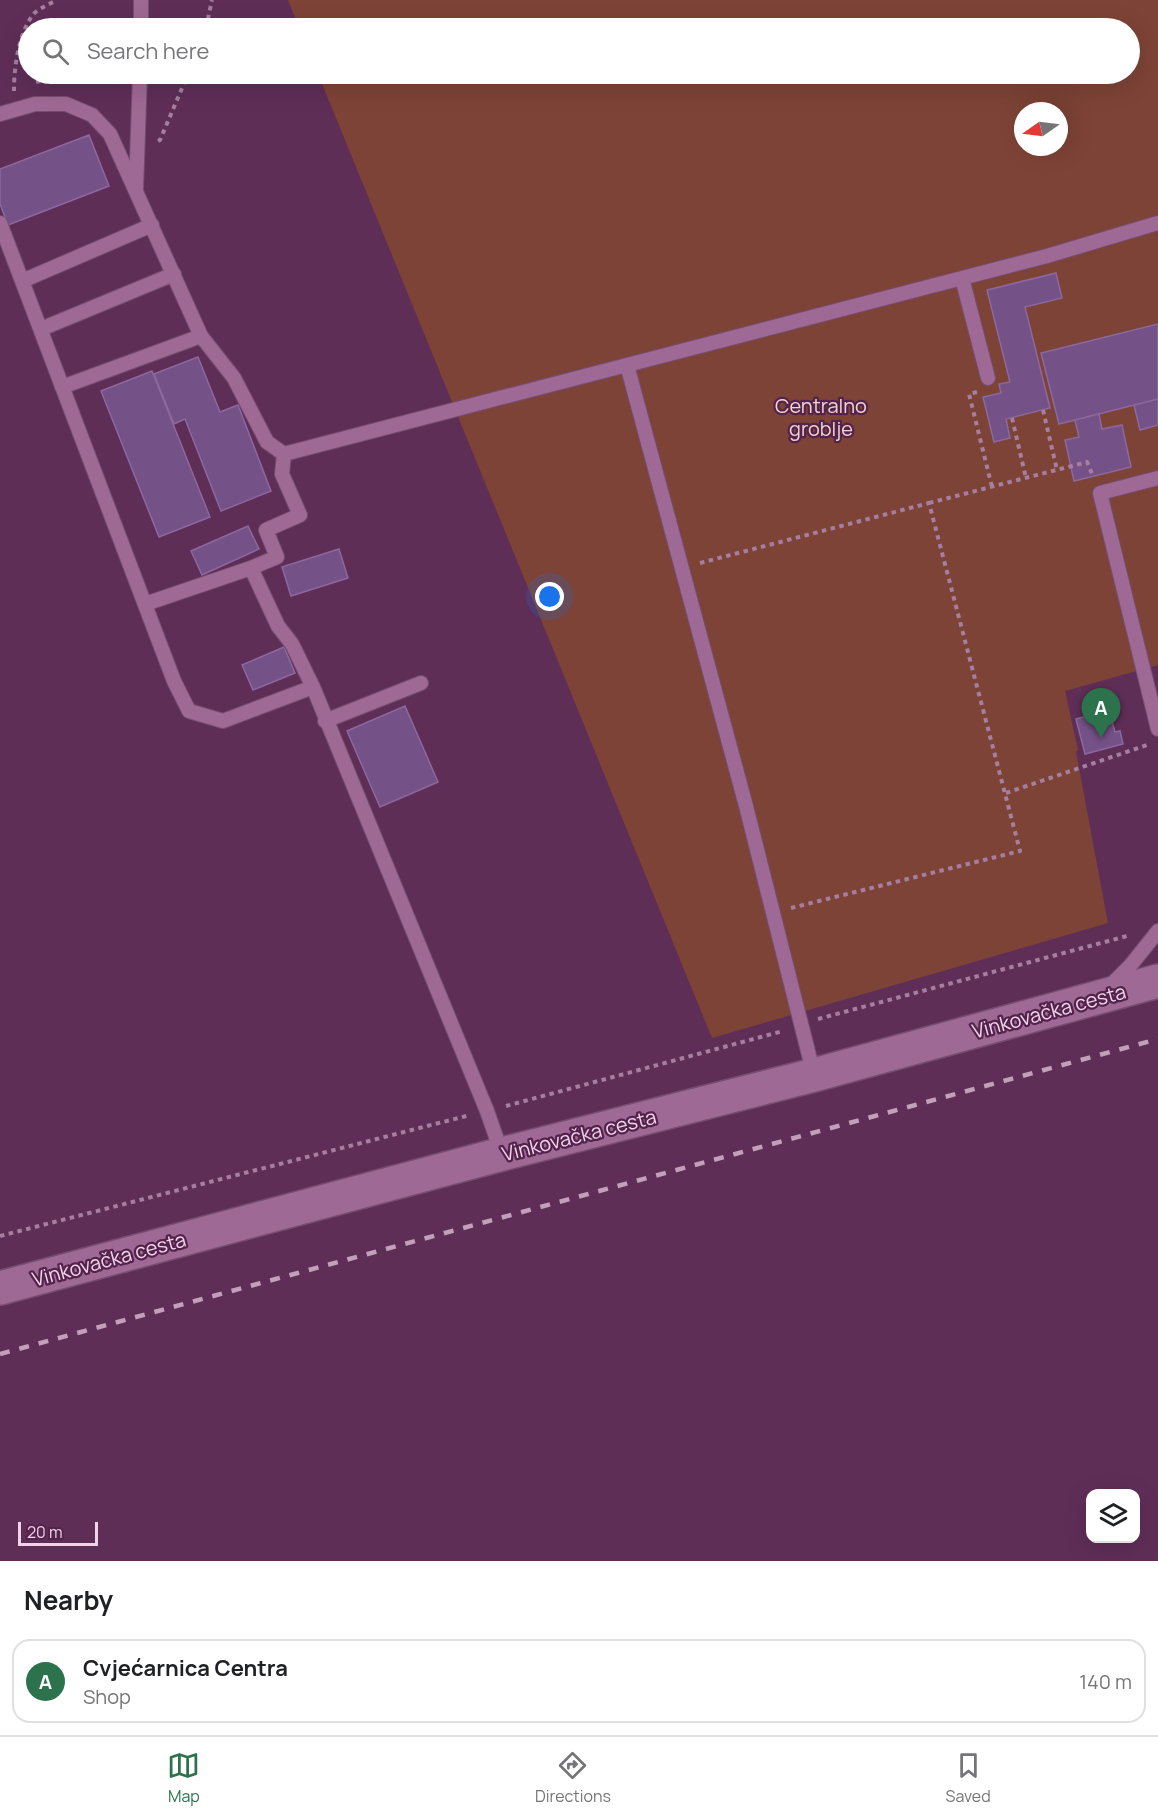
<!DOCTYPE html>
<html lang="en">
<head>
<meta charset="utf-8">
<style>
	:root { --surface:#fff; --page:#f2f2f2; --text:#202124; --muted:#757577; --line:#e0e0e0; --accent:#2c734d }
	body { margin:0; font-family:Manrope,sans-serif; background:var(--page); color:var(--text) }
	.controls { position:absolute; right:18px; bottom:18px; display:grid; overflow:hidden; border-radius:12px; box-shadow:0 6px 24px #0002 }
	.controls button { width:54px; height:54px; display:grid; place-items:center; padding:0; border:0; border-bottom:2px solid var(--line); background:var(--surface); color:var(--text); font:30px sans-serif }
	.compass { position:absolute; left:1014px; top:102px; width:54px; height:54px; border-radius:50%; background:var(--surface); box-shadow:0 6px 24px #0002; rotate:256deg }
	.scale { position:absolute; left:18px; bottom:15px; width:80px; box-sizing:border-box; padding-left:6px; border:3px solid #f1d3eb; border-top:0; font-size:16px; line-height:21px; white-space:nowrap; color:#f1d3eb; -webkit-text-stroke:4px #53234c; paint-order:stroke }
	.you { position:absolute; left:550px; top:597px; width:21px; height:21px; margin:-15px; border:4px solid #fff; border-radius:50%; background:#1a73e8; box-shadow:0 0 0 9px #1a73e833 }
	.badge { display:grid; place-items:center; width:39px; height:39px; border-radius:50%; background:var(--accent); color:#fff; font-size:20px; font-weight:700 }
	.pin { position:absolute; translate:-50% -50px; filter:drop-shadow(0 2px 3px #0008) }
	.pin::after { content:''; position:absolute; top:32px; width:21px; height:18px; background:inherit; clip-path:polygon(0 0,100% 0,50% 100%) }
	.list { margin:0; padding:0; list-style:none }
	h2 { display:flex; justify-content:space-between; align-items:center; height:78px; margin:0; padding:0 24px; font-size:26px }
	h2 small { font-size:20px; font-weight:400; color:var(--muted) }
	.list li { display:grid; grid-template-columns:39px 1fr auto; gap:18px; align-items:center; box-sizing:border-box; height:84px; margin:0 12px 12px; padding:0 12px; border:2px solid var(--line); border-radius:18px }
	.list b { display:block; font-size:22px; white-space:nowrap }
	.list p { margin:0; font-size:20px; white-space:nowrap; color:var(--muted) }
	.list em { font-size:20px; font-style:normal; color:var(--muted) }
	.icon { flex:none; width:33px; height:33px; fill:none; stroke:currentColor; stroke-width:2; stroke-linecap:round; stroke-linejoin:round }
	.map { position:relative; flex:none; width:1158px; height:1561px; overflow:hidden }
	.search { position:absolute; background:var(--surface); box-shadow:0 6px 24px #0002; left:18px; right:18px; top:18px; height:66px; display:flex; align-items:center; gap:15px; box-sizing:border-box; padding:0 21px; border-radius:33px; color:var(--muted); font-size:22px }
	.sheet { height:174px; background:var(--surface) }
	nav { display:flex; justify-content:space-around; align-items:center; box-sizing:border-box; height:84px; border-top:2px solid var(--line); background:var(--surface); font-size:16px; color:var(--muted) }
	nav a { display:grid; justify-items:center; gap:3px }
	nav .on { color:var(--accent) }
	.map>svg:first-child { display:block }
</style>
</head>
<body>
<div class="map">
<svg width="1158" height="1561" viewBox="0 0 1158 1561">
	<rect width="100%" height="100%" fill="#5f2e57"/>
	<path fill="#7d4336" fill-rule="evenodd" d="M288,0H1158V665L1065,691L1078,750L1076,752L1108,923L712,1038L318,74H1130V28H299ZM1023,111H1059V147H1023Z"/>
	<path fill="#745186" stroke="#8c689f" stroke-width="1.5" d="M89,135L109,186L8,225L0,204V169Z
		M1056,273L1062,298L1025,307L1050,408L1006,419L1010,438L994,442L983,397L1001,393L999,384L1010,382L987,290Z
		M1158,324V399L1059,424L1041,353Z
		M198,357L220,412L238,405L271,491L221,511L185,419L174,424L154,374Z
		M152,371L210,517L159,537L101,391Z
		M1158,399V425L1140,430L1134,405Z
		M1099,414L1102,429L1122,425L1131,467L1074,481L1065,440L1079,437L1075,420Z
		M248,526L259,549L202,575L191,551Z
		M339,549L348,578L291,596L282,567Z
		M284,647L295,673L253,690L242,665Z
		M405,706L438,782L380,807L347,731Z
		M1109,710L1115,732L1120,731L1123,744L1085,754L1076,719Z"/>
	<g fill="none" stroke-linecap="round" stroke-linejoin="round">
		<g stroke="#764d70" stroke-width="16">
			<path id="lane" d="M141,28V0
				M0,114L35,104H66L92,115L110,134L201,336L62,387
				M136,189L140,74
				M0,223L174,681L189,711L223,721L313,687L487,1111L502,1154
				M962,278L988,378
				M22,281L152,225
				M41,329L174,274
				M201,336L234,378L267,442L284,454
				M627,365L746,806L814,1075
				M1158,478L1100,493L1158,729
				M145,604L251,568
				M313,687L292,644L278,626L251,568L277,557L266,530L300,515L282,474L284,454L1047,256L1158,223
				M325,721L421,683
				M1110,986L1130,966L1158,931"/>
		</g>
		<g stroke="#764d70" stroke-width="36">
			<path id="secondary" d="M0,1288L502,1154L814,1075L1158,981"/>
		</g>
		<path stroke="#a67e9f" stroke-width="4" stroke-dasharray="4.5 4.5" stroke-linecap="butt" d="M206,28L212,0
			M36,82L73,74
			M14,91C14,68 18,36 32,16C36,9 49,5 56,0
			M158,141L160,140L188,74
			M977,392L969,394L992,487
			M1043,410L1057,470
			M1012,418L1026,478
			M929,503L1087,462L1093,476
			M700,563L929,503L1020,851L791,908
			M1006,793L1147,745
			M818,1019L1127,936
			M506,1106L783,1031
			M0,1236L470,1115"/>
		<use href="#lane" stroke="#9f6995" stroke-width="14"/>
		<use href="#secondary" stroke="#9f6995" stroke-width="33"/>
		<path stroke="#c39fbc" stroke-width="4.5" stroke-dasharray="10 10" stroke-linecap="butt" d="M0,1354L1158,1039"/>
	</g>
	<g text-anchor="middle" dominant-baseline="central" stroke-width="4.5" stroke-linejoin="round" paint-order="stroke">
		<g font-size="20" fill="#f0d4cd" stroke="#53234c">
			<text x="821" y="405">Centralno<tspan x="821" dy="23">groblje</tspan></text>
		</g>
		<g font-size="20" fill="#f1d3eb" stroke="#53234c">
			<text transform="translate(1049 1011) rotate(-15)">Vinkovačka cesta</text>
			<text transform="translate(579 1135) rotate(-14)">Vinkovačka cesta</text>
			<text transform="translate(109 1259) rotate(-15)">Vinkovačka cesta</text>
		</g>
	</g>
</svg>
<div class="controls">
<button><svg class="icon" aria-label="layers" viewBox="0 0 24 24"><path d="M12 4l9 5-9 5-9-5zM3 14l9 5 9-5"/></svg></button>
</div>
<svg class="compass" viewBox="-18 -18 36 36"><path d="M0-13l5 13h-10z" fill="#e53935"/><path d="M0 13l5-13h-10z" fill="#757577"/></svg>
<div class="scale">20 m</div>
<div class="you"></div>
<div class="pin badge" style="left:1101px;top:738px">A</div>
<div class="search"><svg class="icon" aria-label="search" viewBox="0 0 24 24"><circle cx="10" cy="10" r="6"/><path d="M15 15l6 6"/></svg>Search here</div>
</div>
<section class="sheet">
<h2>Nearby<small></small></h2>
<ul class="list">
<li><span class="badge">A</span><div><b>Cvjećarnica Centra</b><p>Shop</p></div><em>140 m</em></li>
</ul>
</section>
<nav>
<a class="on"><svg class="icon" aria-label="map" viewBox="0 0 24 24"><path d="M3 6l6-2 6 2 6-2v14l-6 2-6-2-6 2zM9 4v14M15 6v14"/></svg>Map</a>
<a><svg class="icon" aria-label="directions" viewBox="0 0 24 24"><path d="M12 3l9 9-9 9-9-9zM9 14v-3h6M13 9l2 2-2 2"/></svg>Directions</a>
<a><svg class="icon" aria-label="saved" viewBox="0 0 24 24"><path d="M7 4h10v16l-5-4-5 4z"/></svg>Saved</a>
</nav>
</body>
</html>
